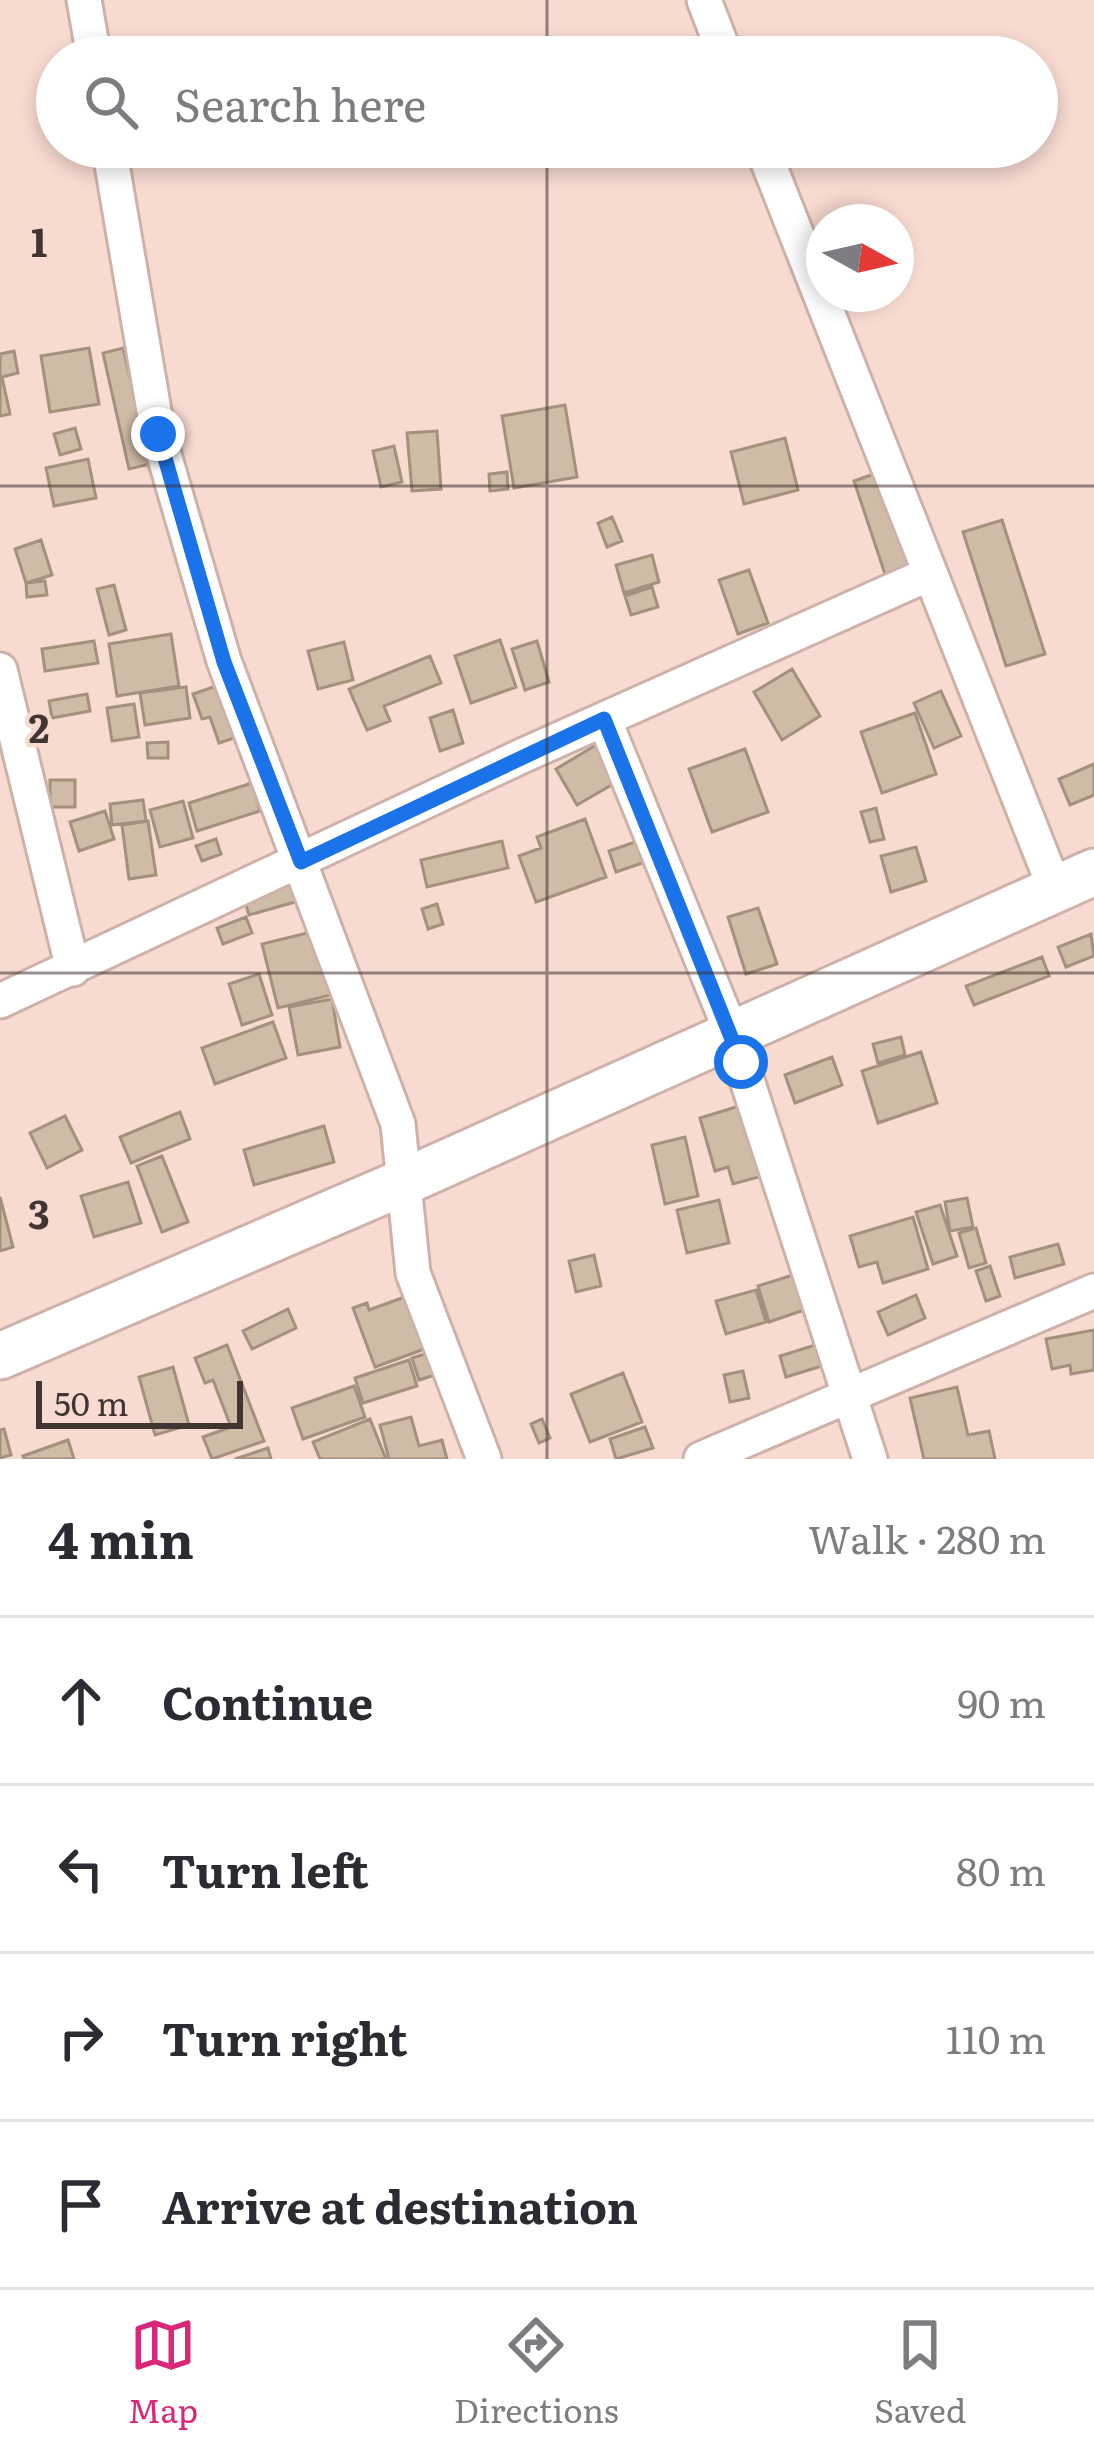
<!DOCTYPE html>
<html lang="en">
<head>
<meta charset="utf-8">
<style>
	:root { --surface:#fff; --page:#f2f2f3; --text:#2b2b33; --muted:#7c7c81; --line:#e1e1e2; --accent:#db2777 }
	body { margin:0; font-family:Literata,serif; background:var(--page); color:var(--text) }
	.compass { position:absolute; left:806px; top:204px; width:108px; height:108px; border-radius:50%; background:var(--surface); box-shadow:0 6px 18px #0003; rotate:98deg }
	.scale { position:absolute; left:36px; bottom:30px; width:207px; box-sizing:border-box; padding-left:12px; border:6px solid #413531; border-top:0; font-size:33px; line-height:42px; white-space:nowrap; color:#413531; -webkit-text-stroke:9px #f7dad0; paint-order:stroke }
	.stop { position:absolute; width:36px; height:36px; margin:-27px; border:9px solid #1a73e8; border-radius:50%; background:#fff }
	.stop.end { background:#1a73e8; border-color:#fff; box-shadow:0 3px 12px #0008 }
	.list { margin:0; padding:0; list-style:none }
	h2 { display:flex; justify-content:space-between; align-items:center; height:156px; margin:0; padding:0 48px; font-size:51px }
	h2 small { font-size:39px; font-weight:400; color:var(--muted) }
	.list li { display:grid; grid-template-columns:78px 1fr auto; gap:36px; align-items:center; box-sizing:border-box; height:168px; padding:0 48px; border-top:3px solid var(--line) }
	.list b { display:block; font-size:45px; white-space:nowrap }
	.list em { font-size:39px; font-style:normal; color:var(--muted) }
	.icon { flex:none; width:66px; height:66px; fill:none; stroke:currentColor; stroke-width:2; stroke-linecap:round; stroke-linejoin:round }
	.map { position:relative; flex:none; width:1094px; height:1459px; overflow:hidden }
	.search { position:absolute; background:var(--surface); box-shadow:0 6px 18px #0003; left:36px; right:36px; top:36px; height:132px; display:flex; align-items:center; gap:30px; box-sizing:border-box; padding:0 42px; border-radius:66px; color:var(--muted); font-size:45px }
	.sheet { height:828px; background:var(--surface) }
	nav { display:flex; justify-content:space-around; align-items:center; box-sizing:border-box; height:168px; border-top:3px solid var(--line); background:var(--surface); font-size:33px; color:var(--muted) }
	nav a { display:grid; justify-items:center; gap:6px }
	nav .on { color:var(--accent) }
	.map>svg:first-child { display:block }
</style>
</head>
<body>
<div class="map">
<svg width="1094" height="1459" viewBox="0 0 1094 1459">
	<rect width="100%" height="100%" fill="#f7dad0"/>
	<path fill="#cebca7" stroke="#a3917d" stroke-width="3" d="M89,348L99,404L50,412L41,356Z
		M123,348L150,464L129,469L103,353Z
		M14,351L18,373L2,377L10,414L0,416V354Z
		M565,405L577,477L514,488L502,416Z
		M75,428L81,449L60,455L54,434Z
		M437,431L441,489L412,491L407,433Z
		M785,438L798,490L744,504L731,452Z
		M394,446L402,482L381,487L373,451Z
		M88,459L96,498L54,506L46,468Z
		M507,472L508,489L490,491L489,474Z
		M877,473L909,566L885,574L854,481Z
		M612,517L622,541L607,547L598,523Z
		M1002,520L1045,654L1006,666L963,532Z
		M41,540L52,575L26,583L15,549Z
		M652,555L659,582L624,593L616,565Z
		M749,570L768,623L738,634L719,580Z
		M45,581L47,595L27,597L26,583Z
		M114,585L126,630L109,635L97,589Z
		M652,587L658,607L631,615L625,596Z
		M171,634L179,686L117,696L109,644Z
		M500,640L516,687L471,703L455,656Z
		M94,641L98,663L45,671L42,649Z
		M537,641L549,682L525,690L512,649Z
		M344,642L353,680L318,689L308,651Z
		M430,656L441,683L384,706L390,721L367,730L349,689Z
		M792,669L820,716L782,740L754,692Z
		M225,683L243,735L219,743L210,717L202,719L193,694Z
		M186,687L190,718L145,725L140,693Z
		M941,691L961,736L934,748L914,703Z
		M87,694L90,711L52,718L49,701Z
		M134,704L139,737L112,741L107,708Z
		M453,710L463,743L440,751L430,718Z
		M915,713L936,774L882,793L861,732Z
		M606,739L627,776L577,805L556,769Z
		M168,742V758H148L147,743Z
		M745,749L768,812L712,832L689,769Z
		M1094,764V795L1070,805L1059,779Z
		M50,780H75V807H50Z
		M252,783L260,811L197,831L189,803Z
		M143,800L146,821L112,825L110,804Z
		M183,801L193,838L160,847L150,810Z
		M876,808L884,839L870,842L861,812Z
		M105,811L114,839L79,851L70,822Z
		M585,819L606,877L536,902L519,856L541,848L537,837Z
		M148,821L156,875L129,879L122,825Z
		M216,839L221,854L202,861L196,846Z
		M641,840L648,861L616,872L609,851Z
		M502,841L508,868L427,887L421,860Z
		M916,847L926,881L891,892L881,856Z
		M314,875L320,895L249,915L243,895Z
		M437,904L443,924L428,929L422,909Z
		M758,908L777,964L746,974L728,917Z
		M246,917L252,933L223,944L217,928Z
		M315,931L331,995L278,1008L262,944Z
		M1091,934L1094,956L1066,967L1058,947Z
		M1042,957L1049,976L974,1005L966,986Z
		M259,974L272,1015L242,1025L229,984Z
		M332,999L340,1047L298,1055L289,1007Z
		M273,1022L286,1058L215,1084L202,1048Z
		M901,1037L905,1055L878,1063L873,1044Z
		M921,1052L937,1103L878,1123L862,1071Z
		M832,1057L842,1085L795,1103L785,1075Z
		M746,1104L766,1175L733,1184L728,1167L715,1171L700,1118Z
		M180,1112L190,1139L131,1163L120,1137Z
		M65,1116L82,1150L47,1168L30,1133Z
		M324,1126L334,1162L254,1185L244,1150Z
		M685,1137L698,1196L665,1204L652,1145Z
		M162,1156L188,1222L162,1232L137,1166Z
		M128,1182L141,1223L94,1237L81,1196Z
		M0,1197L13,1247L0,1251Z
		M967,1198L973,1227L950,1231L945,1202Z
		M719,1200L729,1243L687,1253L677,1210Z
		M940,1205L957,1256L933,1264L916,1212Z
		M913,1217L928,1269L883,1283L877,1262L859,1267L850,1236Z
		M976,1228L986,1263L969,1268L959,1233Z
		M1058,1244L1064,1264L1015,1278L1010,1257Z
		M594,1255L601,1286L576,1292L569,1261Z
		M990,1266L1000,1296L986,1301L976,1271Z
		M793,1275L804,1310L769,1322L758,1286Z
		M756,1290L766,1322L726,1334L716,1301Z
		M410,1295L430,1347L375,1367L353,1308L367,1303L369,1310Z
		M916,1295L925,1318L888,1335L878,1312Z
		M288,1309L296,1328L252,1349L243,1331Z
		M1094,1330V1370L1071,1374L1070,1365L1052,1369L1046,1339Z
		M831,1340L838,1361L786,1377L780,1356Z
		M227,1345L264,1441L212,1459L203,1437L231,1427L213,1380L205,1383L195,1358Z
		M434,1351L441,1373L419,1380L412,1358Z
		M409,1360L417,1386L363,1403L355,1378Z
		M173,1367L189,1425L155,1435L139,1377Z
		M743,1371L749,1398L730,1402L724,1375Z
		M623,1373L642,1422L590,1442L571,1394Z
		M354,1386L365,1417L303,1439L292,1408Z
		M957,1387L968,1435L989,1431L995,1459H924L910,1398Z
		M411,1417L419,1446L442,1440L447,1459H389L380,1425Z
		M370,1419L386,1459H320L313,1442Z
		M542,1419L550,1438L539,1443L531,1424Z
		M645,1427L653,1448L616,1459L610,1439Z
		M4,1429L11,1455L0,1458V1430Z
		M68,1440L74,1459H24L23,1456Z
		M268,1448L271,1459H235Z"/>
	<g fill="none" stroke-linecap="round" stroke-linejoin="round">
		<g stroke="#ceb1a8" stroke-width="39">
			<path id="minor" d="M84,0L94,57
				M704,0L726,57
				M109,147L158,434L224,661L398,1124L413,1273L484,1459
				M762,147L1055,889
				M0,670L73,969
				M604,719L732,1034L870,1459
				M0,1001L524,755L929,574
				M701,1459L1094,1291"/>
		</g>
		<g stroke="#ceb1a8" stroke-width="51">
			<path id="secondary" d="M0,1356L404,1182L1094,872"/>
		</g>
		<use href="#minor" stroke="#fff" stroke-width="33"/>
		<use href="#secondary" stroke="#fff" stroke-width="45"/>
	</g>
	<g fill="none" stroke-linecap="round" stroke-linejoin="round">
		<path stroke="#1a73e8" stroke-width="15" d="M158,434L224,662L301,862L604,719L741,1062"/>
	</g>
	<path fill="none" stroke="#413531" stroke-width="3" stroke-opacity="0.55" d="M547,0V57M547,147V1459M0,486H1094M0,973H1094"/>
	<g font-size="39" text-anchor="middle" font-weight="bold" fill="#413531" stroke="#f7dad0" stroke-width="9" stroke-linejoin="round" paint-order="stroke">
		<text x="39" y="257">1</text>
		<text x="39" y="743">2</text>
		<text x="39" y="1229">3</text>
	</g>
</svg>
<svg class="compass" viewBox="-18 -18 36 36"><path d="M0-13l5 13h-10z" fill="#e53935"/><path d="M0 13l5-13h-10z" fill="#7c7c81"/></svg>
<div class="scale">50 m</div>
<div class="stop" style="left:741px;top:1062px"></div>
<div class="stop end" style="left:158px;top:434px"></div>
<div class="search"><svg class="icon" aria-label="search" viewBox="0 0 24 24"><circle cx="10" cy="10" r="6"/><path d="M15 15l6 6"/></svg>Search here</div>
</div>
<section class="sheet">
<h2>4 min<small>Walk · 280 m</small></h2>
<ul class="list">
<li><svg class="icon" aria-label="ahead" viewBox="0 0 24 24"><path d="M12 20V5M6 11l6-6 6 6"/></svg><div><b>Continue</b></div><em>90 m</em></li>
<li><svg class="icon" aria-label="left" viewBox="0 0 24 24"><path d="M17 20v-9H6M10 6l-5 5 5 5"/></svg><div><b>Turn left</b></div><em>80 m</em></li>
<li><svg class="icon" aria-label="right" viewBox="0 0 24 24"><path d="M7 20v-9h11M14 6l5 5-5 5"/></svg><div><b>Turn right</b></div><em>110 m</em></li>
<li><svg class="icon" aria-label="arrive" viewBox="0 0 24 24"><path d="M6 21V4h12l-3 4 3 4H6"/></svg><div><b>Arrive at destination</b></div></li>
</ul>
</section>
<nav>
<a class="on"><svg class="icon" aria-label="map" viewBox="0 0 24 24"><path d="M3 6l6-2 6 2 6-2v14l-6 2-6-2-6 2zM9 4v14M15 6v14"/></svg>Map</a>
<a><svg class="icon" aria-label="directions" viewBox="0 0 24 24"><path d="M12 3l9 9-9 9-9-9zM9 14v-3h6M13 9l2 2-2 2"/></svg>Directions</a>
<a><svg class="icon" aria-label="saved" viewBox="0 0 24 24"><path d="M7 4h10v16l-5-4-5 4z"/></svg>Saved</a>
</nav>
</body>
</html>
